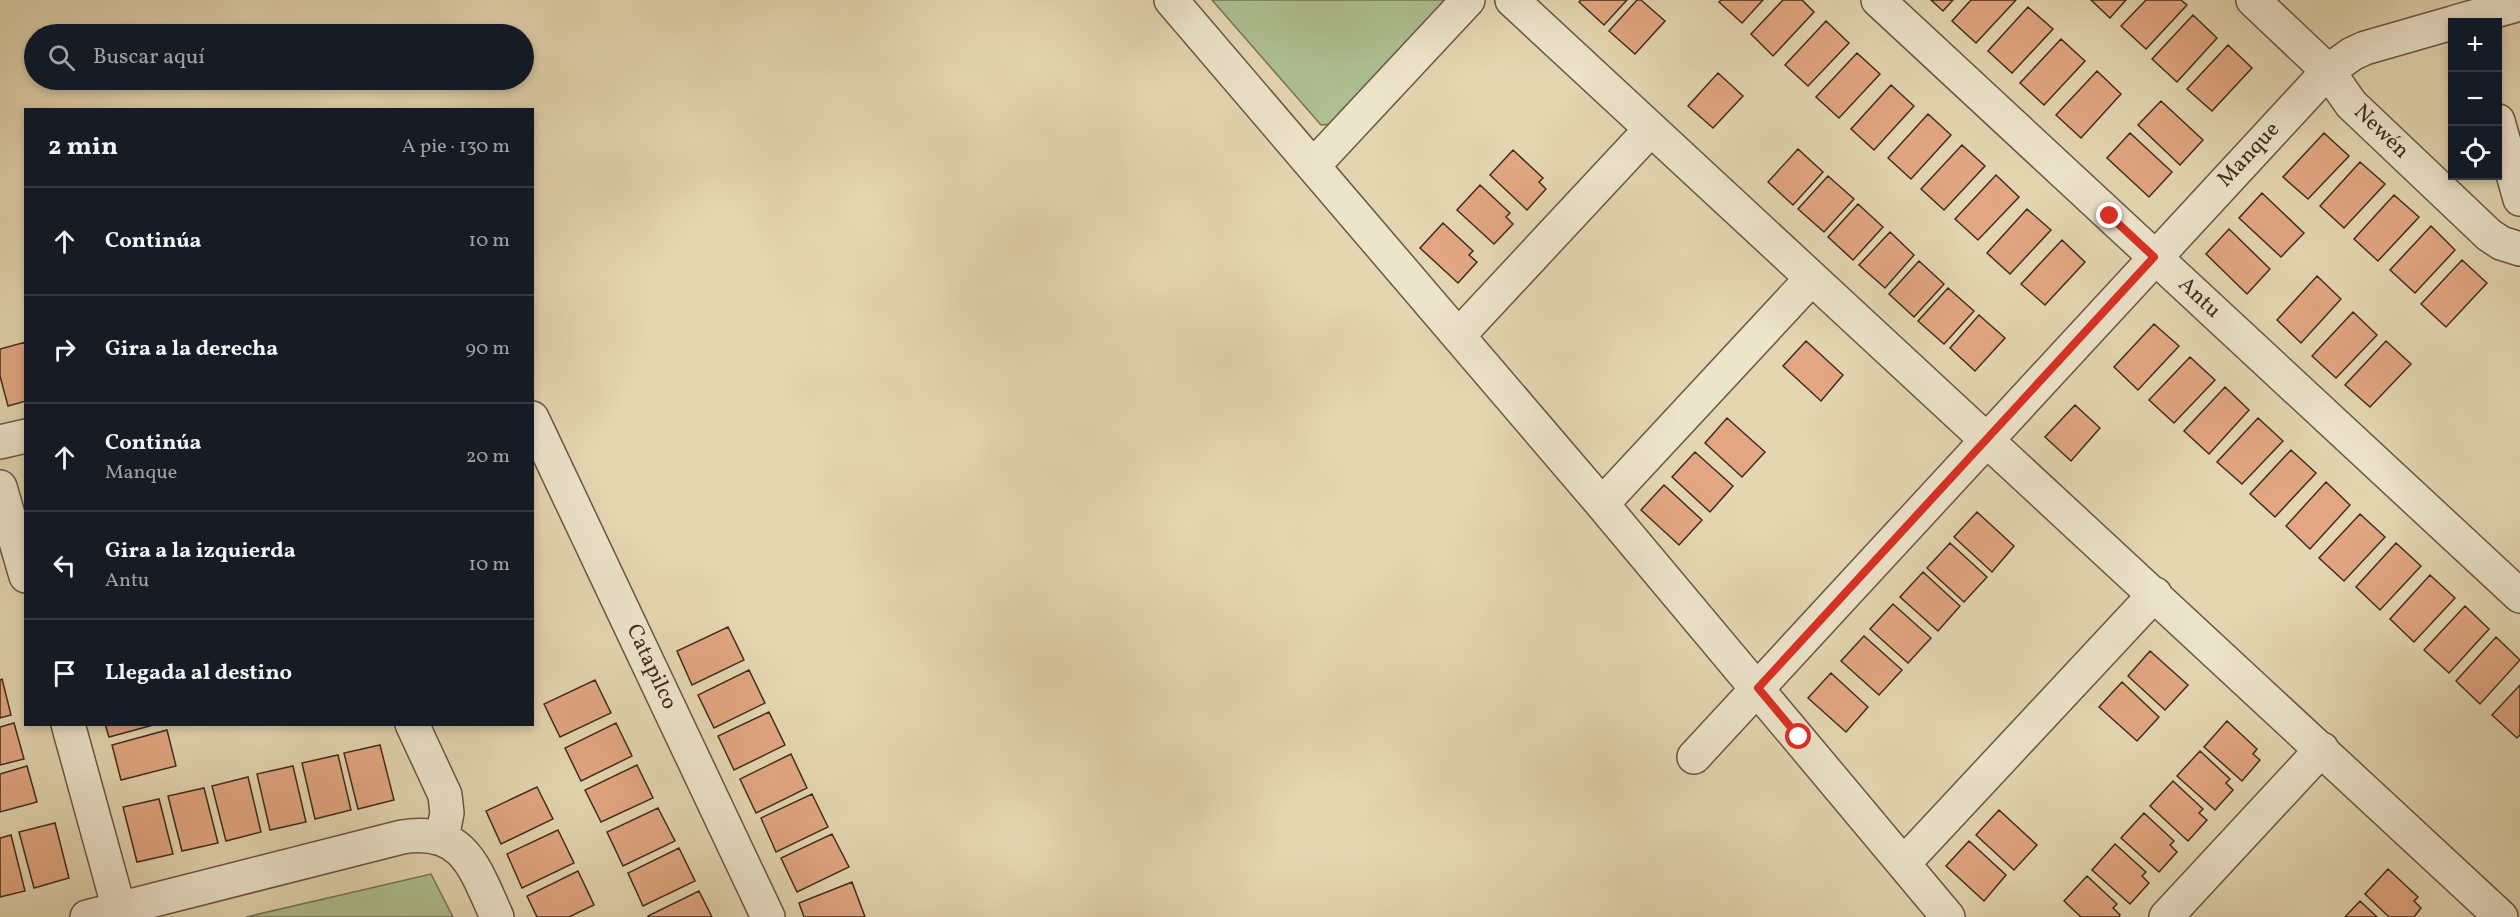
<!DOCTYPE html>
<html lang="es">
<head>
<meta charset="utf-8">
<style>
	:root { --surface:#171b24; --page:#242831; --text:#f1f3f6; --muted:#9ea1a6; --line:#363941 }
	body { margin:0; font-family:Vollkorn,serif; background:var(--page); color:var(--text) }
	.controls { position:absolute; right:18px; top:18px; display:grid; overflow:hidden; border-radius:0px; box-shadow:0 3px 9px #0003 }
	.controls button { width:54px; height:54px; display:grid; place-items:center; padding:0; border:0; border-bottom:2px solid var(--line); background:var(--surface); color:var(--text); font:30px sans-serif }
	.stop { position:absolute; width:18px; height:18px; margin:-14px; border:4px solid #d93025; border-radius:50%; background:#fff }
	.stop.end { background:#d93025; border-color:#fff; box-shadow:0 2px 6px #0008 }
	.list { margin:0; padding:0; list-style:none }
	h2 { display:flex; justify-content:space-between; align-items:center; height:78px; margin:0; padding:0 24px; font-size:26px }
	h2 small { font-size:20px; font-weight:400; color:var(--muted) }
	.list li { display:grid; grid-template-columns:39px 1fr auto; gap:18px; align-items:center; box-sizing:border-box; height:108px; padding:0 24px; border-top:2px solid var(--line) }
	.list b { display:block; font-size:22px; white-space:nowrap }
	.list p { margin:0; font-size:20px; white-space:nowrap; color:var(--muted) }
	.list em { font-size:20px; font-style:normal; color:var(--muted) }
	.icon { flex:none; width:33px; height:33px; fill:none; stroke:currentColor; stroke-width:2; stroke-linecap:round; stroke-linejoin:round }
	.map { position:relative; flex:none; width:2520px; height:917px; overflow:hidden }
	.search { position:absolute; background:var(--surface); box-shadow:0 3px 9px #0003; left:24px; top:24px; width:510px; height:66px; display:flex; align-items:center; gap:15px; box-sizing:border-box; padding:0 21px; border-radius:33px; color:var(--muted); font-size:22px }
	.panel { position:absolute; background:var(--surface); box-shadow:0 3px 9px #0003; left:24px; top:108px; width:510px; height:618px; border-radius:0px }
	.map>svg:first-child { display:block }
</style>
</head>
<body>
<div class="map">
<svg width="2520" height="917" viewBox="0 0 2520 917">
	<rect width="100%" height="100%" fill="#e4d6b1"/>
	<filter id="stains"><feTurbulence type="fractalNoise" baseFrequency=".00333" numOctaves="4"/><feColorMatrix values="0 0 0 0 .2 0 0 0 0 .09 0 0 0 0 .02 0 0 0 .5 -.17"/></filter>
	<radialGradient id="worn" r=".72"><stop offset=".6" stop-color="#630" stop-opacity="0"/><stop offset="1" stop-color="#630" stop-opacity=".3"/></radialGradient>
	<path fill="#aebf91" stroke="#787658" stroke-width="1.5" d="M1212,0H1449L1334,124L1321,125Z
		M431,874L453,917H246Z"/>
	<path fill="#e2a782" stroke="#422c1f" stroke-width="1.5" d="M1581,0H1627L1604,25L1579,2Z
		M1637,0H1641L1665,21L1635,54L1609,31Z
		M1721,0H1763L1742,23L1719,2Z
		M1783,0H1802L1814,12L1773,56L1751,34Z
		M1931,0H1953L1943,11Z
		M1971,0H2016L1976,43L1952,21Z
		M2091,0H2126L2110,18Z
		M2146,0H2181L2187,5L2146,49L2121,26Z
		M2028,7L2053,29L2012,73L1988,51Z
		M2193,15L2217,38L2177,82L2152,59Z
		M1826,21L1849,43L1808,86L1785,65Z
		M2061,39L2085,61L2044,105L2020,83Z
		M2228,45L2252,68L2212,111L2187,89Z
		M1857,53L1880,74L1839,118L1816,97Z
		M2097,71L2121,94L2081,138L2056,115Z
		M1718,73L1743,96L1713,128L1688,106Z
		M1891,85L1914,106L1874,150L1851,129Z
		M2161,101L2203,140L2180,165L2138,125Z
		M1928,114L1951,135L1911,179L1888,158Z
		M2130,133L2172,172L2149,197L2107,158Z
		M2324,133L2349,156L2308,199L2283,177Z
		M1962,145L1985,166L1944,210L1921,189Z
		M1798,149L1823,172L1793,205L1768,182Z
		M1513,150L1543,178L1539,182L1546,189L1527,210L1490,175Z
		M2360,162L2385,184L2344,228L2320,206Z
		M1996,175L2019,197L1978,240L1955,219Z
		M1828,176L1854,199L1824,232L1798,209Z
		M1480,185L1510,213L1506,217L1513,224L1494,244L1457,210Z
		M2262,193L2304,233L2281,257L2239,218Z
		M2394,195L2419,217L2378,261L2354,239Z
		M1858,204L1883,227L1853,260L1828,237Z
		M2027,209L2051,230L2010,274L1987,253Z
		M1443,223L1473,251L1469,255L1477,262L1458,283L1420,248Z
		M2431,226L2455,250L2415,293L2390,270Z
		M2229,229L2270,269L2247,294L2206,254Z
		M1890,232L1914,255L1885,288L1859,265Z
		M2062,240L2085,262L2045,305L2021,284Z
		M2462,260L2487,283L2446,327L2421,304Z
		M1919,261L1944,284L1914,317L1889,294Z
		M2317,276L2341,299L2301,343L2277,320Z
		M1948,288L1974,311L1944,344L1918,321Z
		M2353,312L2377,335L2336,378L2312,356Z
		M1979,315L2005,338L1975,371L1950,348Z
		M2154,324L2179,346L2138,390L2114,367Z
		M1806,341L1843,375L1821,401L1783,366Z
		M2386,341L2411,364L2370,407L2345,385Z
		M26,342V401L8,406L0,376V349Z
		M2190,357L2215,380L2174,423L2149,400Z
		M2225,387L2249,410L2209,454L2184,431Z
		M2075,405L2100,428L2071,461L2045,437Z
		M1727,418L1765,452L1742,477L1705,443Z
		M2258,418L2283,441L2242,484L2217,462Z
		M2291,450L2316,473L2275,517L2250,494Z
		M1695,452L1733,486L1710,512L1672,477Z
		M2326,482L2350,505L2310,549L2286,526Z
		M1664,485L1702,520L1679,545L1641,510Z
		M1977,512L2014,546L1992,572L1954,537Z
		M2360,514L2385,537L2344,581L2319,558Z
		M1950,543L1987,577L1964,602L1927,568Z
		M2396,543L2421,566L2380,610L2356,587Z
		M1923,572L1960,606L1938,631L1900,597Z
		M2430,575L2455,598L2414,642L2390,619Z
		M1893,604L1931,638L1908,663L1870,629Z
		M2465,606L2489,629L2449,673L2424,650Z
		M728,627L744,660L692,685L677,651Z
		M1864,636L1902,670L1879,695L1841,661Z
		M2496,637L2520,660L2480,704L2456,681Z
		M2150,651L2188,685L2165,710L2128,676Z
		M749,670L765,703L714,728L698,695Z
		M1831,673L1868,707L1846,732L1808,698Z
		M2,679L11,715L0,718V680Z
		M595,680L611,713L560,737L544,704Z
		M2122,682L2159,717L2137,741L2099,707Z
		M2520,685V735L2517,738L2492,715Z
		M769,712L785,745L734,770L718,736Z
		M2227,721L2257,749L2253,754L2260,760L2242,781L2204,747Z
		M14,723L24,759L0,765V727Z
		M616,723L632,756L581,781L565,748Z
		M105,724H157L109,737Z
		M167,730L176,766L121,780L112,745Z
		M380,745L394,800L358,809L344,753Z
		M2200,751L2230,779L2226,783L2233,790L2215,810L2177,776Z
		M791,754L807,788L756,813L740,779Z
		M338,755L351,810L315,819L302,763Z
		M637,765L653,798L601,822L585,790Z
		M27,766L37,802L0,812V774Z
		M293,766L306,822L270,830L257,774Z
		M248,777L261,832L226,841L212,786Z
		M2173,781L2203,809L2199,813L2207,820L2188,841L2150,806Z
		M537,787L553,819L501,844L486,811Z
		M204,788L218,843L182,851L168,796Z
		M812,794L828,827L776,852L761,818Z
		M159,799L173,854L137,862L123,807Z
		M658,808L675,841L623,866L607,832Z
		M1999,810L2037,845L2014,870L1976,835Z
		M2144,813L2174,841L2170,845L2177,852L2159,872L2121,838Z
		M55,823L69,878L34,888L19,832Z
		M558,830L574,863L522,888L507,854Z
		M832,834L849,867L797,892L781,858Z
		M11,835L25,891L0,897V838Z
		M1969,841L2006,875L1984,901L1946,866Z
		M2115,844L2146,872L2142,876L2149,883L2130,904L2092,870Z
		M679,848L695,881L643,906L628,873Z
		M2388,869L2418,897L2414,901L2421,908L2414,917H2389L2365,894Z
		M578,871L594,905L569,917H537L527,896Z
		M2087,876L2117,904L2113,908L2120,915L2119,917H2081L2064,901Z
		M852,882L865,917H804L799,903Z
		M699,891L712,917H648V916Z
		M2360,901L2377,917H2345Z"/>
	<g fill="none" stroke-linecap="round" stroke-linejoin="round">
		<g stroke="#6a5644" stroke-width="36">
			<path id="minor" d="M1171,0L1602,504L1948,917
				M1512,0L2501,917
				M1878,0L2520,596
				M2253,0L2328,71L2351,104L2489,235L2501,243L2520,249
				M2455,22L2520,4
				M2498,121L2520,199
				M1314,165L1468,0
				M1459,335L1651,129
				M532,418L768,917
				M0,442L26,436
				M0,487L26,576
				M1602,504L1812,278
				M68,724L119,909
				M412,724L445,795L447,813L442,838
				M1694,757L2328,71L2352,54L2365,48L2452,23
				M1904,863L2155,594
				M87,917L402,837C465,827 475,869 497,917
				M2166,917L2322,749"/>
		</g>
		<use href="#minor" stroke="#ede4cc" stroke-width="33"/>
	</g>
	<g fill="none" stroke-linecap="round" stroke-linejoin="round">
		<path stroke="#d93025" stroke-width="8" d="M1799,737L1758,688L2154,257L2110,216"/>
	</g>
	<g text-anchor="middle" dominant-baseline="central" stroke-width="6" stroke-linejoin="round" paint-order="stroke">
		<g font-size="22" fill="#422c1f" stroke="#ede4cc">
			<text transform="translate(2381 132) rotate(44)">Newén</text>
			<text transform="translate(2249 155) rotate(-47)">Manque</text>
			<text transform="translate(2199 298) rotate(43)">Antu</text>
			<text transform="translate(651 667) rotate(65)">Catapilco</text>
		</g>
	</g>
	<rect width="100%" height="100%" filter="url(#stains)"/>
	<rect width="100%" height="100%" fill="url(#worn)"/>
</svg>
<div class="controls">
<button>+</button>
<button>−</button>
<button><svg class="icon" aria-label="locate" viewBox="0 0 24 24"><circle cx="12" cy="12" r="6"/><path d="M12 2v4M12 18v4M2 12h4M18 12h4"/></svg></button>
</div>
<div class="stop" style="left:1799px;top:737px"></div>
<div class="stop end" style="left:2110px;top:216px"></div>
<div class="search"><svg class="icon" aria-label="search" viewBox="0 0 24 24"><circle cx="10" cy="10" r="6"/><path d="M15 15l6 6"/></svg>Buscar aquí</div>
<section class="panel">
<h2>2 min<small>A pie · 130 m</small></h2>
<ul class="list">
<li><svg class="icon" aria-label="ahead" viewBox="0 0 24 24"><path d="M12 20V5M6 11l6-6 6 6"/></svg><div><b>Continúa</b></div><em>10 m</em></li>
<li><svg class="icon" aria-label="right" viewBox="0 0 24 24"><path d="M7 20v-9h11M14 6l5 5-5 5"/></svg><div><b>Gira a la derecha</b></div><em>90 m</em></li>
<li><svg class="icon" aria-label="ahead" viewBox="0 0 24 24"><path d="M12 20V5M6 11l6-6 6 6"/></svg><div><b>Continúa</b><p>Manque</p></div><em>20 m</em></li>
<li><svg class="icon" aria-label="left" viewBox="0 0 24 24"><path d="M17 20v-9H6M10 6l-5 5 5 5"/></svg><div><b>Gira a la izquierda</b><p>Antu</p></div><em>10 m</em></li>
<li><svg class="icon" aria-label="arrive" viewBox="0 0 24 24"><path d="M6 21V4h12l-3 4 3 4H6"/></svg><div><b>Llegada al destino</b></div></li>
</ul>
</section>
</div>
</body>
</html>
